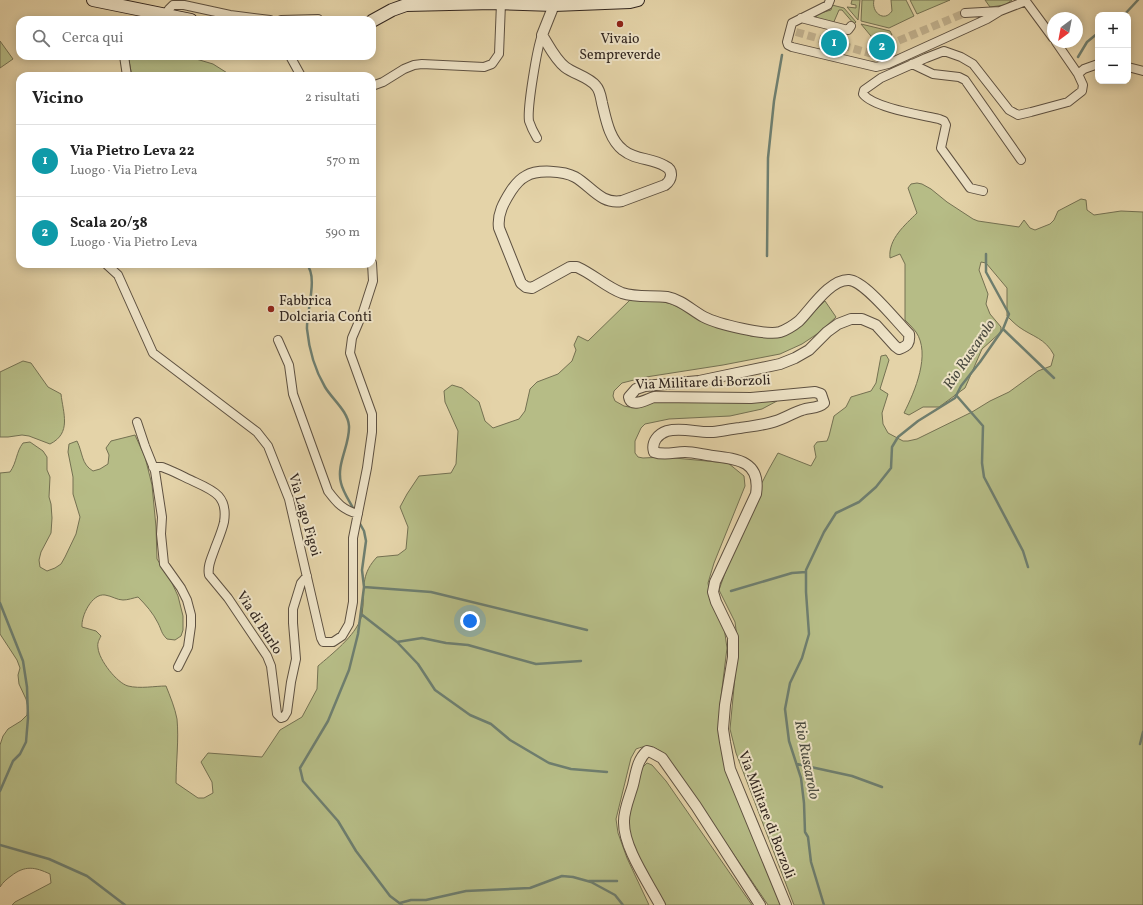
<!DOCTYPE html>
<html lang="it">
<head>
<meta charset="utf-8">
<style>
	:root { --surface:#fff; --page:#f2f2f2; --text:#222; --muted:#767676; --line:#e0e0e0; --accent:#0f766e }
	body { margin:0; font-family:Vollkorn,serif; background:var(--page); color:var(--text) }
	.controls { position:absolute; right:12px; top:12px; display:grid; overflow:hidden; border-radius:8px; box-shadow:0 2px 10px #0003 }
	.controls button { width:36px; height:36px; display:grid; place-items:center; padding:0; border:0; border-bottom:1px solid var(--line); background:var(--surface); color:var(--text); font:20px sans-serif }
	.compass { position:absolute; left:1047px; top:12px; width:36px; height:36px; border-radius:50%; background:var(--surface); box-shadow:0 2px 10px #0003; rotate:212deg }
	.you { position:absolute; left:470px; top:621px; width:14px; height:14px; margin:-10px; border:3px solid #fff; border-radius:50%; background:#1a73e8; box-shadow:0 0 0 6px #1a73e833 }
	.badge { display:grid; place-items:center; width:26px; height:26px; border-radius:50%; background:var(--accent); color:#fff; font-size:13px; font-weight:700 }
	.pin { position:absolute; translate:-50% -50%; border:2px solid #fff; box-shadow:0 1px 4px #0006 }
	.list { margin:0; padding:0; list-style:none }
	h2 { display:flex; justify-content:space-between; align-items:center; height:52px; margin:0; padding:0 16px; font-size:17px }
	h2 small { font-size:13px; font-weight:400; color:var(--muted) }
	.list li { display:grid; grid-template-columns:26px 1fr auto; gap:12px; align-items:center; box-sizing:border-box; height:72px; padding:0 16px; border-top:1px solid var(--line) }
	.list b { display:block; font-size:15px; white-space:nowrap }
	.list p { margin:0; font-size:13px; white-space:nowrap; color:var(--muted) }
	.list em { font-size:13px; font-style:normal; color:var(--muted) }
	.icon { flex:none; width:22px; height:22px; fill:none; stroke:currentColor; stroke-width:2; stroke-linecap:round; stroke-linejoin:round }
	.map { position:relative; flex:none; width:1143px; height:905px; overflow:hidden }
	.search { position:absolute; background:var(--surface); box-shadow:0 2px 10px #0003; left:16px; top:16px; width:360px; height:44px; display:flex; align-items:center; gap:10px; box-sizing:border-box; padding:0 14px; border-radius:12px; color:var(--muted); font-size:15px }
	.panel { position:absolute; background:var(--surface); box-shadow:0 2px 10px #0003; left:16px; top:72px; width:360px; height:196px; border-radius:12px }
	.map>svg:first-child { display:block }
</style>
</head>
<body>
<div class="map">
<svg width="1143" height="905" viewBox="0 0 1143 905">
	<rect width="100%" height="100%" fill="#e4d3a8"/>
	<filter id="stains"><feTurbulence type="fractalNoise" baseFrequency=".005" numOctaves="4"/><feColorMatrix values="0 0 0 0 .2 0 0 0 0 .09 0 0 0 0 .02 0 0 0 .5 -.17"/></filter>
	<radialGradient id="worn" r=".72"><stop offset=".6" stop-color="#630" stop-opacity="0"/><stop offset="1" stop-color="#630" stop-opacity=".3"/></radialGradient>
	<path fill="#b6bc86" stroke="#747152" d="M852,0H860L858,20L847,7L856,8V5L851,4Z
		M862,0H874C871,12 884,23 892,11L891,0H906L914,16L889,28L861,21Z
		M910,0H950L917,14Z
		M985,0H1012L1005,5L990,7Z
		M832,5L844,8L856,22L854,24L842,10H839L833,24L815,20L817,14L831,10Z
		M861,24L890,31L892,35L875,41Z
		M0,41L13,59L0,68Z
		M128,56H186L213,64L232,76H132Z
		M917,183L922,184L931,189L947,202L973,219L978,221L1019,227L1024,220L1030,228L1035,230L1050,224L1054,220L1058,211L1081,199L1086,200L1087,210L1094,215L1121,211L1143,212V905H794L736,753L730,729L738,645L735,622L719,590C735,544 753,495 778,453L811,466L816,457L814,446L817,442L827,441L829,436L834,416L846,407L851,397L871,391L876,383L881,356L886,355L889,360L880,389L888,394L882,413L883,424L888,433L903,441H908L917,439L972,412L990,401L1009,392L1038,371L1051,366L1054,355C1045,338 1033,337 1019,327C1015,324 1011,320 1007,316V288L986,263L981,262L979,270L988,294L986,304L990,314L1001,327V332L982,349L965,388L939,407H923L909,415L904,413C915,391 931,354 916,332C913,328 909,324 905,320V264L900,254L890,258C888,239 905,225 917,213L908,188L911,184Z
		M630,300L661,301L674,305L706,321L751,336L780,337L800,326L825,301L836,317L820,332L802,344L780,354L723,365L646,377L622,383L614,391L613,396L615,401L624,406L629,407L651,402L680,399L777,401L762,409L730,416L669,419L645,424L641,428L635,441V453L638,457L643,458L664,457L728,463L744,476L745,486L714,563L708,583L711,601L724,627L727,648L720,705L739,801L781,905H768L705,812L662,752C652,746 646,745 636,749L631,758L616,819L618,833L627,858L649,905H12L15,902L51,883L50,874C35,867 25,865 11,876C7,879 3,882 0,887V745L3,736L8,729L21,721L27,715L28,707L26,699L19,684L18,675L20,668L17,660L0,634V473L10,472C17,462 16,452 23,443L30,442L43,451L47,457V470L50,477L49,497L51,504L52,518L51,533L41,552L39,560L40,567L47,571L55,568L61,564L65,557L76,534L80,517L73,494V477L68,452L69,444L77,441C83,453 81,464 93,471L100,469L108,464L109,455L106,448L111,441L135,435L145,457L152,485L156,527L157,559L172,583L178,596L183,616V630L181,636L175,640L167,639C161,633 162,631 158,623C153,613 146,605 138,597C133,598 128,600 123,600C117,600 112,596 105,595C92,593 81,616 82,627L96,631L101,636C99,640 97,643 98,648C99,660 117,683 128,686C140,689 155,686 166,686C170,696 175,708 177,719C179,740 176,762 176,783L198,798H204L213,793L212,782L201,762L208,753L262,757L280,730L302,717L317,689L318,666C332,654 355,636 361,618C363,614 362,610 363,606C364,585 362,573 377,557L398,555L406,549L408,527L400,507L407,494L419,476L451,473L456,464L458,431L445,402L444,391L452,385L462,388L479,402L485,421L493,428L519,419L525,411L530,389L537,382L558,374L572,361L576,350L574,345L578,336L588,341Z
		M23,361L31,363L48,387L61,394C63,413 72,433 50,444L29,436L22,435L8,437H0V372Z
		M647,763L652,765L666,781L752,905H663L629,840L626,823L640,770Z"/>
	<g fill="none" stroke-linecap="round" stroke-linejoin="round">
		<path stroke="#6e7e6f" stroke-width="2.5" d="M1124,15L1138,0
			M1078,57L1087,42L1098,33
			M767,256L768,158L774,101L782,55
			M306,264C319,275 306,313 307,329C309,349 315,370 325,387C332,399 348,411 349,426C350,445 336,464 341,483C343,492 350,502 354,510
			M1003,329L1054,378
			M956,395L983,426L982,463L984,477L1023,551L1028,567
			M359,522L364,531L366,541L362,570L364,587L358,634L349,670L328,721L300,768L303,781L338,821L356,851L390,896L402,905
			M364,587L431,592L587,630
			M731,591L792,573L806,572
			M0,603L23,661L27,687L28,718L26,742L20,754L13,761L0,791
			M361,614L397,642L418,664L435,690L470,715L491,724L510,740L549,763L571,769L607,772
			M397,642L422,638L446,643L468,645L536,664L581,661
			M1140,744L1143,732
			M797,764L852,776L882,787
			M0,845L49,859L87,876L125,905
			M589,881H617
			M400,903L411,900H426L466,891L530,888L562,876L573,877L591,882L615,895L623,905
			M824,905L811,862L808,837L805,832L804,803L801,778L789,741L785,709L790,683L802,658L809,634L806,592V570L824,532L836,513L859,502L876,487L891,468L892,447L898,437L918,421L955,398L961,386L980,362L1003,329L1009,314L986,272V254"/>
		<path stroke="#c0b08d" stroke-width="8" stroke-dasharray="8 4" stroke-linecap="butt" d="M796,32L869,53L965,13"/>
		<g stroke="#5e5141" stroke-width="10">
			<path id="minor" d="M830,0L828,5L792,23L787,42L788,45L792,47L876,67L888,64L987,19L1000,11L1026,1
				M1025,0L1053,38
				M965,13L1000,11
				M165,15L169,9L173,5H184L230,15L270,20
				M801,18L848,30L851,26
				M149,20L151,12
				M281,20L318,19
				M124,56L127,76
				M290,56L301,76
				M912,64L933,74L959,77L965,80L1021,160
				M1128,67L1143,71
				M1078,74L1084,69L1098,64
				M372,86L383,82L404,69L414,65L422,64L484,67L492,64L499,54L501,3
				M537,138C534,133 531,127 529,121C527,108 537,48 542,35
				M983,191L970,188L941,148L946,125L944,121L939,119C922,115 874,108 863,94L864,90L881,78L926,58L944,51L961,57L973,64L1009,110L1018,115L1031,112L1068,102L1082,91L1083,85L1078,74L1056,42
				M106,264L118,275L153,353L257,432L268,446L289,499L321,638L323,642H333L342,636L349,624L353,602V538L367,468L372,432V414L350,353L352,338L363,312L373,281L372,263
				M278,340L289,365L293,394L328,491C337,503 343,510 358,514
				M137,422L145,446L155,471L162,517L161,534L164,564L181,588L187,600L191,615V626L188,647L178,667
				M153,467H162L167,469C177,473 186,478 195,482C215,491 228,497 224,522C222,531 218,540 215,548C212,557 207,566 209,575L228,598L267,656L271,666L277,714L281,718L284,717L287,712L291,682L296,659L293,623V609L301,583L307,576"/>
		</g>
		<g stroke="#5e5141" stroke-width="12">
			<path id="tertiary" d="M554,5L542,35C549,46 555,59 565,67C574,74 589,77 596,86C600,90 601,98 602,103C606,119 609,139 623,150C635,160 652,158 665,166C674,170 672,180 665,185L622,201C601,205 591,186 575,177C564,171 537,169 526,176C520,179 515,185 511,191C504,202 497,214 499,228L521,283L526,287L532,288L570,267H577C593,274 606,287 622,293C637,298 652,295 667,297C682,300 691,310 704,317C717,324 767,336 780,332C786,330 794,325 799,321C811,309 830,279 849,280C865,281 897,322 909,334C910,343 908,346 899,349L895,346L876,325L862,319H851L838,324L827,332L809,350L795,358L780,364L699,381L645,386L636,389L629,397C631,409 647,399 654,397L751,398L815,392L821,394L824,403C818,409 810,407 802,410C793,413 785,418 776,421C765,425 752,426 740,428C731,429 722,431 713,432C698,433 682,427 667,431C658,434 651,442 654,452C665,456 674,452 685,452C694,452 704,455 713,456C739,459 761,462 756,494L715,582L713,592L716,602L733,637V657L725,705L723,729L725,742L730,769L786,905
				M660,905C648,882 623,847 624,821C624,809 630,796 633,785C636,773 637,760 647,751L651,752L662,758L696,806L760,905"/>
		</g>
		<g stroke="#32261f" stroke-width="14">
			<path id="secondary" d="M93,0L191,20
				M372,21L392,10L406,5L493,3L554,5L630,2L638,0"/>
		</g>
		<use href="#minor" stroke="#ede2c6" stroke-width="8"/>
		<use href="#tertiary" stroke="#ede2c6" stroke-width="10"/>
		<use href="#secondary" stroke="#ede2c6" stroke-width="12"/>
	</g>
	<g fill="#8f2418" stroke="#ede2c6" stroke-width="1.5">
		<circle cx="620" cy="24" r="4"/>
		<circle cx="271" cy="309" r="4"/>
	</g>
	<g text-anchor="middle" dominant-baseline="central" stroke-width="4" stroke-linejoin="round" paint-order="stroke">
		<g font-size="14" fill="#32261f" stroke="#ede2c6">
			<text x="620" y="39">Vivaio<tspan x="620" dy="16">Sempreverde</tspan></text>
			<text x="279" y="301" text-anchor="start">Fabbrica<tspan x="279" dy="16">Dolciaria Conti</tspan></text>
		</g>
		<g font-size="14" fill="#32261f" stroke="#ede2c6">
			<text transform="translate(703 383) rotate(-2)">Via Militare di Borzoli</text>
			<text transform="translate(304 515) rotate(74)">Via Lago Figoi</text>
			<text transform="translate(259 623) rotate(57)">Via di Burlo</text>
			<text transform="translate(766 815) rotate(69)">Via Militare di Borzoli</text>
		</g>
		<g font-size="15" font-style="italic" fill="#4b4b40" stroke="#ede2c6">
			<text transform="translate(970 355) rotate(-56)">Rio Ruscarolo</text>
			<text transform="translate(806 760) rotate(79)">Rio Ruscarolo</text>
		</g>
	</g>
	<rect width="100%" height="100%" filter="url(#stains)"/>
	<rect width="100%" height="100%" fill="url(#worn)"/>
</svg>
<div class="controls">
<button>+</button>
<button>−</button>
</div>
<svg class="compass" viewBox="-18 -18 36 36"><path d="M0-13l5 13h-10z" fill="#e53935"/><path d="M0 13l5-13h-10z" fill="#767676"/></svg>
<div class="you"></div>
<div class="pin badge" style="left:834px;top:43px;background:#0f9aa8">1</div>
<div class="pin badge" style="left:882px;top:47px;background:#0f9aa8">2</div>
<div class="search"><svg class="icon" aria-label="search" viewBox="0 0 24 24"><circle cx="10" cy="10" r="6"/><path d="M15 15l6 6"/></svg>Cerca qui</div>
<section class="panel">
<h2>Vicino<small>2 risultati</small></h2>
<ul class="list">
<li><span class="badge" style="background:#0f9aa8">1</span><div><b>Via Pietro Leva 22</b><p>Luogo · Via Pietro Leva</p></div><em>570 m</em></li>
<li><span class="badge" style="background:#0f9aa8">2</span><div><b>Scala 20/38</b><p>Luogo · Via Pietro Leva</p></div><em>590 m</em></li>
</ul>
</section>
</div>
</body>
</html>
